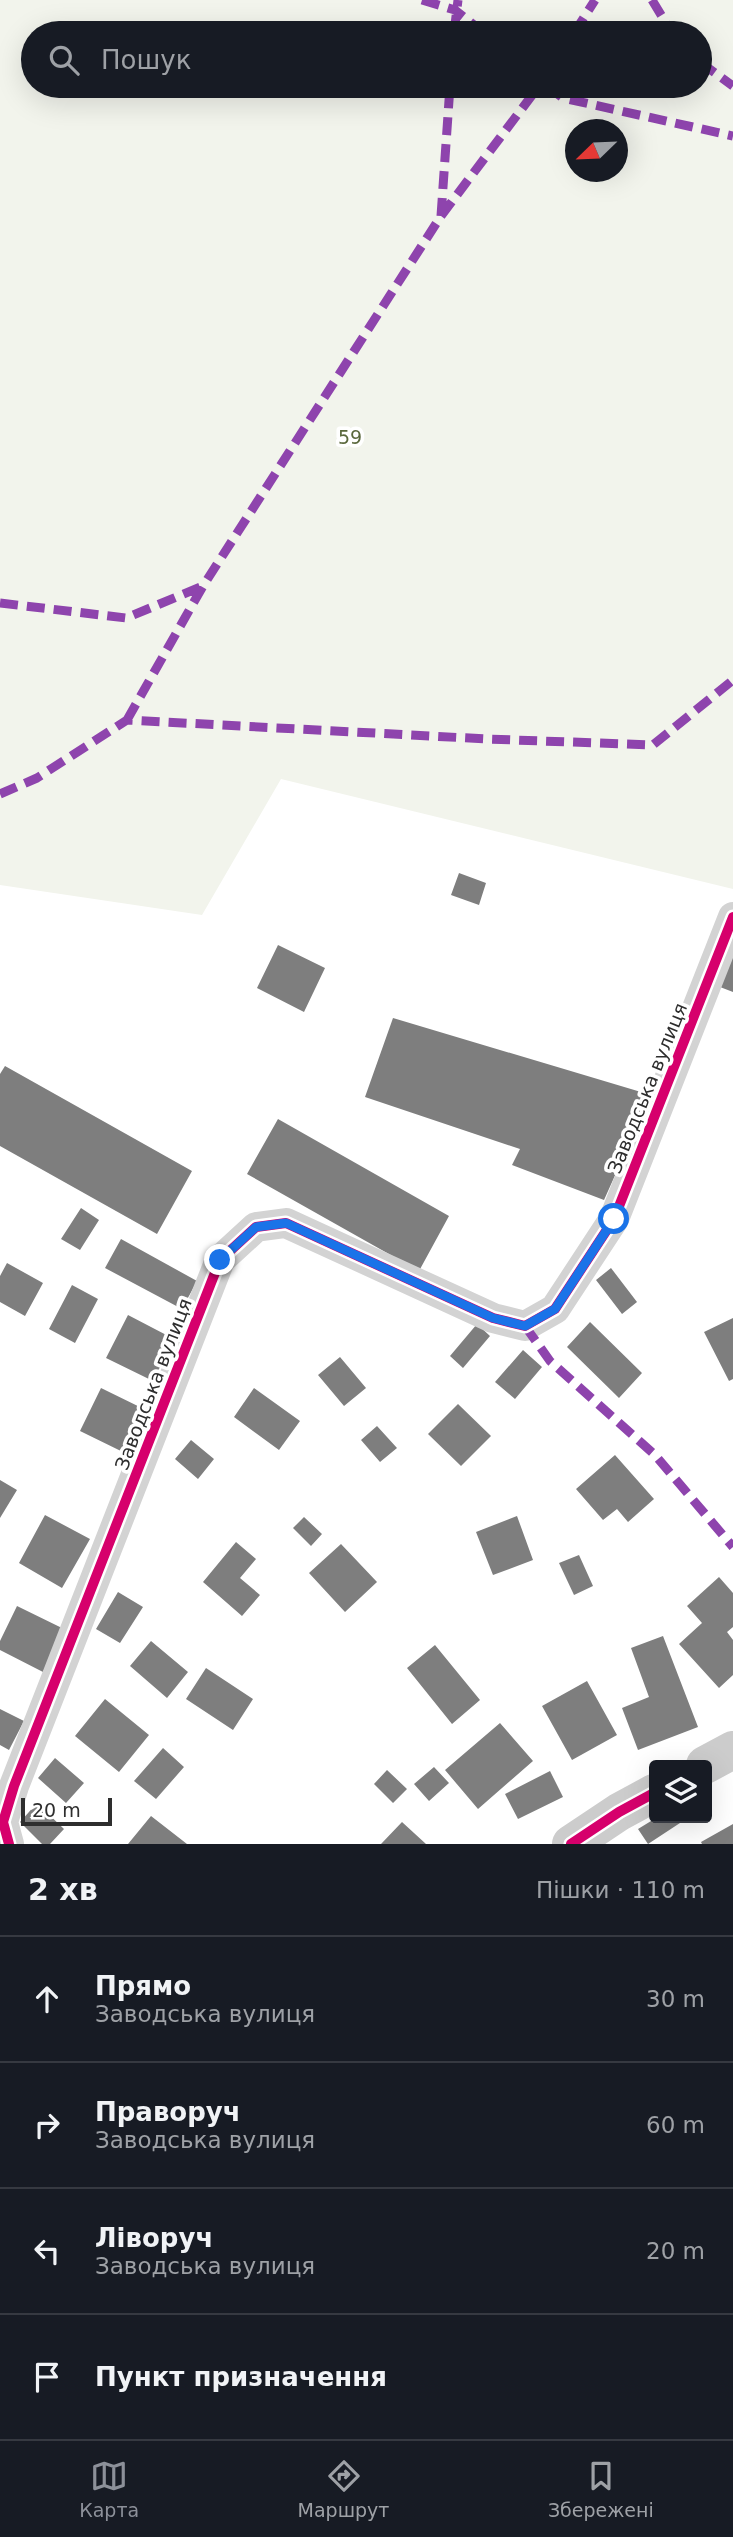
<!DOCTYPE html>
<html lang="uk">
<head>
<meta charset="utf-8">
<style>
	:root { --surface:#171b24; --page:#20242c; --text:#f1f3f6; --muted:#9ea1a6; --line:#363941; --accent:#8c9099 }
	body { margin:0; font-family:"DejaVu Sans",sans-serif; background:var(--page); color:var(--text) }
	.controls { position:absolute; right:21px; bottom:21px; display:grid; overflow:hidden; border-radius:7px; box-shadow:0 7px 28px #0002 }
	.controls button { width:63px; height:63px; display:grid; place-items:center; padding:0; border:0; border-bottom:2px solid var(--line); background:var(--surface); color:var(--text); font:35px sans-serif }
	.compass { position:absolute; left:565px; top:119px; width:63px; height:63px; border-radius:50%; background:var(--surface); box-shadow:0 7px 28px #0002; rotate:247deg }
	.scale { position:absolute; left:21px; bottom:18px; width:91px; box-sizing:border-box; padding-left:7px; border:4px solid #2e2e2e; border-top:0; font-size:19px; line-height:24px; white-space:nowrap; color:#2e2e2e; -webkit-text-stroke:5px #fff; paint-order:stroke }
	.stop { position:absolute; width:21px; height:21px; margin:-16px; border:5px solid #1a73e8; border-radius:50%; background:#fff }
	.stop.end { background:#1a73e8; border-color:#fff; box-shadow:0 2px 7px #0008 }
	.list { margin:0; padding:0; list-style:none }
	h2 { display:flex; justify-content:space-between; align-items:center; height:91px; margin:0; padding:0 28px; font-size:30px }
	h2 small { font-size:23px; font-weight:400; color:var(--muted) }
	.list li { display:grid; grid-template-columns:46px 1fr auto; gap:21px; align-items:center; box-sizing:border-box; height:126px; padding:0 28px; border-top:2px solid var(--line) }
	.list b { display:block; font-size:26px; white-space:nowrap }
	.list p { margin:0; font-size:23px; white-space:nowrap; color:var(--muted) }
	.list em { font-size:23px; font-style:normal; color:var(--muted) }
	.icon { flex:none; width:38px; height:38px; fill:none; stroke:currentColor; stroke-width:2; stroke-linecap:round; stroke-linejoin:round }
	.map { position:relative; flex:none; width:733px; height:1844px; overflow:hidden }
	.search { position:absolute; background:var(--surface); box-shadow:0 7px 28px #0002; left:21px; right:21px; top:21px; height:77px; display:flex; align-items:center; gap:18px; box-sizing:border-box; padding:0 24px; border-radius:38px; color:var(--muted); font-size:26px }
	.sheet { height:595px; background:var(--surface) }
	nav { display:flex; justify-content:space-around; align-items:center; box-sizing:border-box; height:98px; border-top:2px solid var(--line); background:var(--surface); font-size:19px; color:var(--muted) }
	nav a { display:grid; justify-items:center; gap:4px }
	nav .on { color:var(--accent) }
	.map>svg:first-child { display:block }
</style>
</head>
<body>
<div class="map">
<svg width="733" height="1844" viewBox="0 0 733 1844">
	<rect width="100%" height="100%" fill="#fff"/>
	<path fill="#f2f4ec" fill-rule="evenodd" d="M0,0H733V889L281,779L202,915L0,885ZM33,33H700V86H33ZM576,130H618V172H576Z"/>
	<path fill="#7e7e7e" d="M459,873L486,883L479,905L451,895Z
		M278,945L325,968L304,1012L257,988Z
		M733,954V992L720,987Z
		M393,1018L651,1095L604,1200L512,1165L520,1149L365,1097Z
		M5,1066L192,1171L157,1234L0,1146V1074Z
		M278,1119L449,1216L419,1271L247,1174Z
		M81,1208L99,1220L80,1250L61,1239Z
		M121,1239L197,1281L182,1309L105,1268Z
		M7,1263L43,1283L25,1316L0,1302V1276Z
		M611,1268L637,1302L622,1314L596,1280Z
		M72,1285L98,1299L75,1343L49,1329Z
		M128,1315L174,1339L153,1381L106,1358Z
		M733,1318V1379L729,1381L704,1332Z
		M590,1322L642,1373L619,1398L567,1347Z
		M477,1324L490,1336L463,1368L450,1356Z
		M523,1350L542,1367L515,1399L495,1382Z
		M340,1357L366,1388L344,1406L318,1375Z
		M101,1388L148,1411L127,1454L80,1431Z
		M254,1388L300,1421L279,1450L234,1417Z
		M458,1404L491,1436L461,1466L428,1434Z
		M377,1426L397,1448L380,1462L361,1440Z
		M191,1440L214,1459L198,1479L175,1459Z
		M615,1455L654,1499L628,1522L617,1509L603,1520L576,1489Z
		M0,1480L17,1490L0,1518Z
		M45,1515L90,1539L62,1588L19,1563Z
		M517,1516L533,1560L493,1575L476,1532Z
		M304,1517L322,1534L311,1546L293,1528Z
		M236,1542L256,1559L240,1578L260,1595L242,1616L203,1582Z
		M341,1544L377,1582L345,1612L309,1573Z
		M579,1555L593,1586L574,1595L559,1563Z
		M719,1577L733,1593V1627L727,1632L733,1640V1675L719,1688L679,1644L702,1623L687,1606Z
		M118,1592L143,1607L120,1643L96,1629Z
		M17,1606L64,1629L43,1672L0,1650V1641Z
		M663,1636L698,1727L638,1750L622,1708L649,1697L631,1648Z
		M151,1641L188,1672L167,1698L130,1666Z
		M435,1645L480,1700L452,1724L407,1668Z
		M206,1668L253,1699L233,1730L186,1699Z
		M587,1681L617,1735L572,1760L542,1706Z
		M105,1699L149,1735L119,1772L75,1736Z
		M0,1709L24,1721L9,1750L0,1745Z
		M500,1723L533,1761L478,1809L445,1770Z
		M163,1748L184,1767L156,1799L134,1781Z
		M55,1758L84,1783L66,1803L38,1778Z
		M434,1767L449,1783L429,1801L414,1784Z
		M387,1770L407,1789L393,1803L374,1784Z
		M550,1771L563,1797L518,1819L505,1794Z
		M37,1803L64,1829L50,1844H42L20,1822Z
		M151,1816L187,1844H128Z
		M656,1818H677L680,1823L648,1844L638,1829Z
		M402,1822L426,1844H381Z
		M733,1824V1844H702L701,1842Z"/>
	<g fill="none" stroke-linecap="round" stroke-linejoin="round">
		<path stroke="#d3d3d3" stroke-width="30" d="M9,1844L3,1822L14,1786L220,1260L256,1227L286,1223L493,1318L525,1326L555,1309L614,1219L733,917"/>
		<path stroke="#ccc" stroke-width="38" d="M705,1765L733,1750
			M571,1844L619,1812L654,1793"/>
		<path stroke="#8e44ad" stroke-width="9" stroke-dasharray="18 9" stroke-linecap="butt" d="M422,0L455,10L484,33
			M652,0L672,33
			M454,33L458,0
			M574,33L595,0
			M700,62L733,86
			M547,86L563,98L733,136
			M441,216L539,86
			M0,603L126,618L203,586
			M127,720L203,586L441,216L450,86
			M0,794L37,778L127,720L487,739L653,745L733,680
			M525,1326L550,1361L655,1455L733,1547"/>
		<g stroke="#fff" stroke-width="15">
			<path id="cycleway" d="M9,1844L3,1822L14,1786L220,1260L256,1227L286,1223L493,1318L525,1326L555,1309L614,1219L733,917
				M571,1844L619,1812L654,1793"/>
		</g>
		<use href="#cycleway" stroke="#d6006c" stroke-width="10"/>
	</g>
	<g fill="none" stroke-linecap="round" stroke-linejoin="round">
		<path stroke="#1a73e8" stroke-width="9" d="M220,1260L256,1227L286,1223L493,1318L525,1326L555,1309L614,1219"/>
	</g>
	<g text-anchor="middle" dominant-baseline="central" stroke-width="7" stroke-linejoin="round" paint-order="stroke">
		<g font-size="19" fill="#5a683c" stroke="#fff">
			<text x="350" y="437">59</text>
		</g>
		<g font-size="19" fill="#2e2e2e" stroke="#fff">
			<text transform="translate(647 1088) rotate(-68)">Заводська вулиця</text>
			<text transform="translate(153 1384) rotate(-69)">Заводська вулиця</text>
		</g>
	</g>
</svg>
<div class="controls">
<button><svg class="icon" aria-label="layers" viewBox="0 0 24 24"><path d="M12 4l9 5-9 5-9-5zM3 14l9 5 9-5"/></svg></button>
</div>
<svg class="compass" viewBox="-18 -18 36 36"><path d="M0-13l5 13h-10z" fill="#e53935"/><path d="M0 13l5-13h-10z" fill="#9ea1a6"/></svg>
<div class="scale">20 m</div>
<div class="stop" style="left:614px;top:1219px"></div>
<div class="stop end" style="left:220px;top:1260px"></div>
<div class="search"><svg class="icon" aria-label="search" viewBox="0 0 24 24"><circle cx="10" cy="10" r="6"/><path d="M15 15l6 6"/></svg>Пошук</div>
</div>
<section class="sheet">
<h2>2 хв<small>Пішки · 110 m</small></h2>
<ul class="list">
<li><svg class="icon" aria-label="ahead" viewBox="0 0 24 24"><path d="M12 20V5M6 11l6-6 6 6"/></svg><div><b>Прямо</b><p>Заводська вулиця</p></div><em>30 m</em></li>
<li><svg class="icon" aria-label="right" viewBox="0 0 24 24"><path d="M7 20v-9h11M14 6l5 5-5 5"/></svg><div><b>Праворуч</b><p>Заводська вулиця</p></div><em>60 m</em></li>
<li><svg class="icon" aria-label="left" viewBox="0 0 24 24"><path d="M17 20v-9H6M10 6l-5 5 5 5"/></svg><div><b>Ліворуч</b><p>Заводська вулиця</p></div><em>20 m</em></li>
<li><svg class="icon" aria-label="arrive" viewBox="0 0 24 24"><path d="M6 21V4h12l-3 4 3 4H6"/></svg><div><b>Пункт призначення</b></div></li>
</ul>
</section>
<nav>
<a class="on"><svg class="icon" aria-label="map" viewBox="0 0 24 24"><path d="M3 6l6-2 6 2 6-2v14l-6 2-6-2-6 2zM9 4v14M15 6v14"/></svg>Карта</a>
<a><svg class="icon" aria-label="directions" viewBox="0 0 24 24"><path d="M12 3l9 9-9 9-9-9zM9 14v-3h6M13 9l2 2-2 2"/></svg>Маршрут</a>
<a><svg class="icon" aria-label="saved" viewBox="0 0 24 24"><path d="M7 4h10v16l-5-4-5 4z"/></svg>Збережені</a>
</nav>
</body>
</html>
